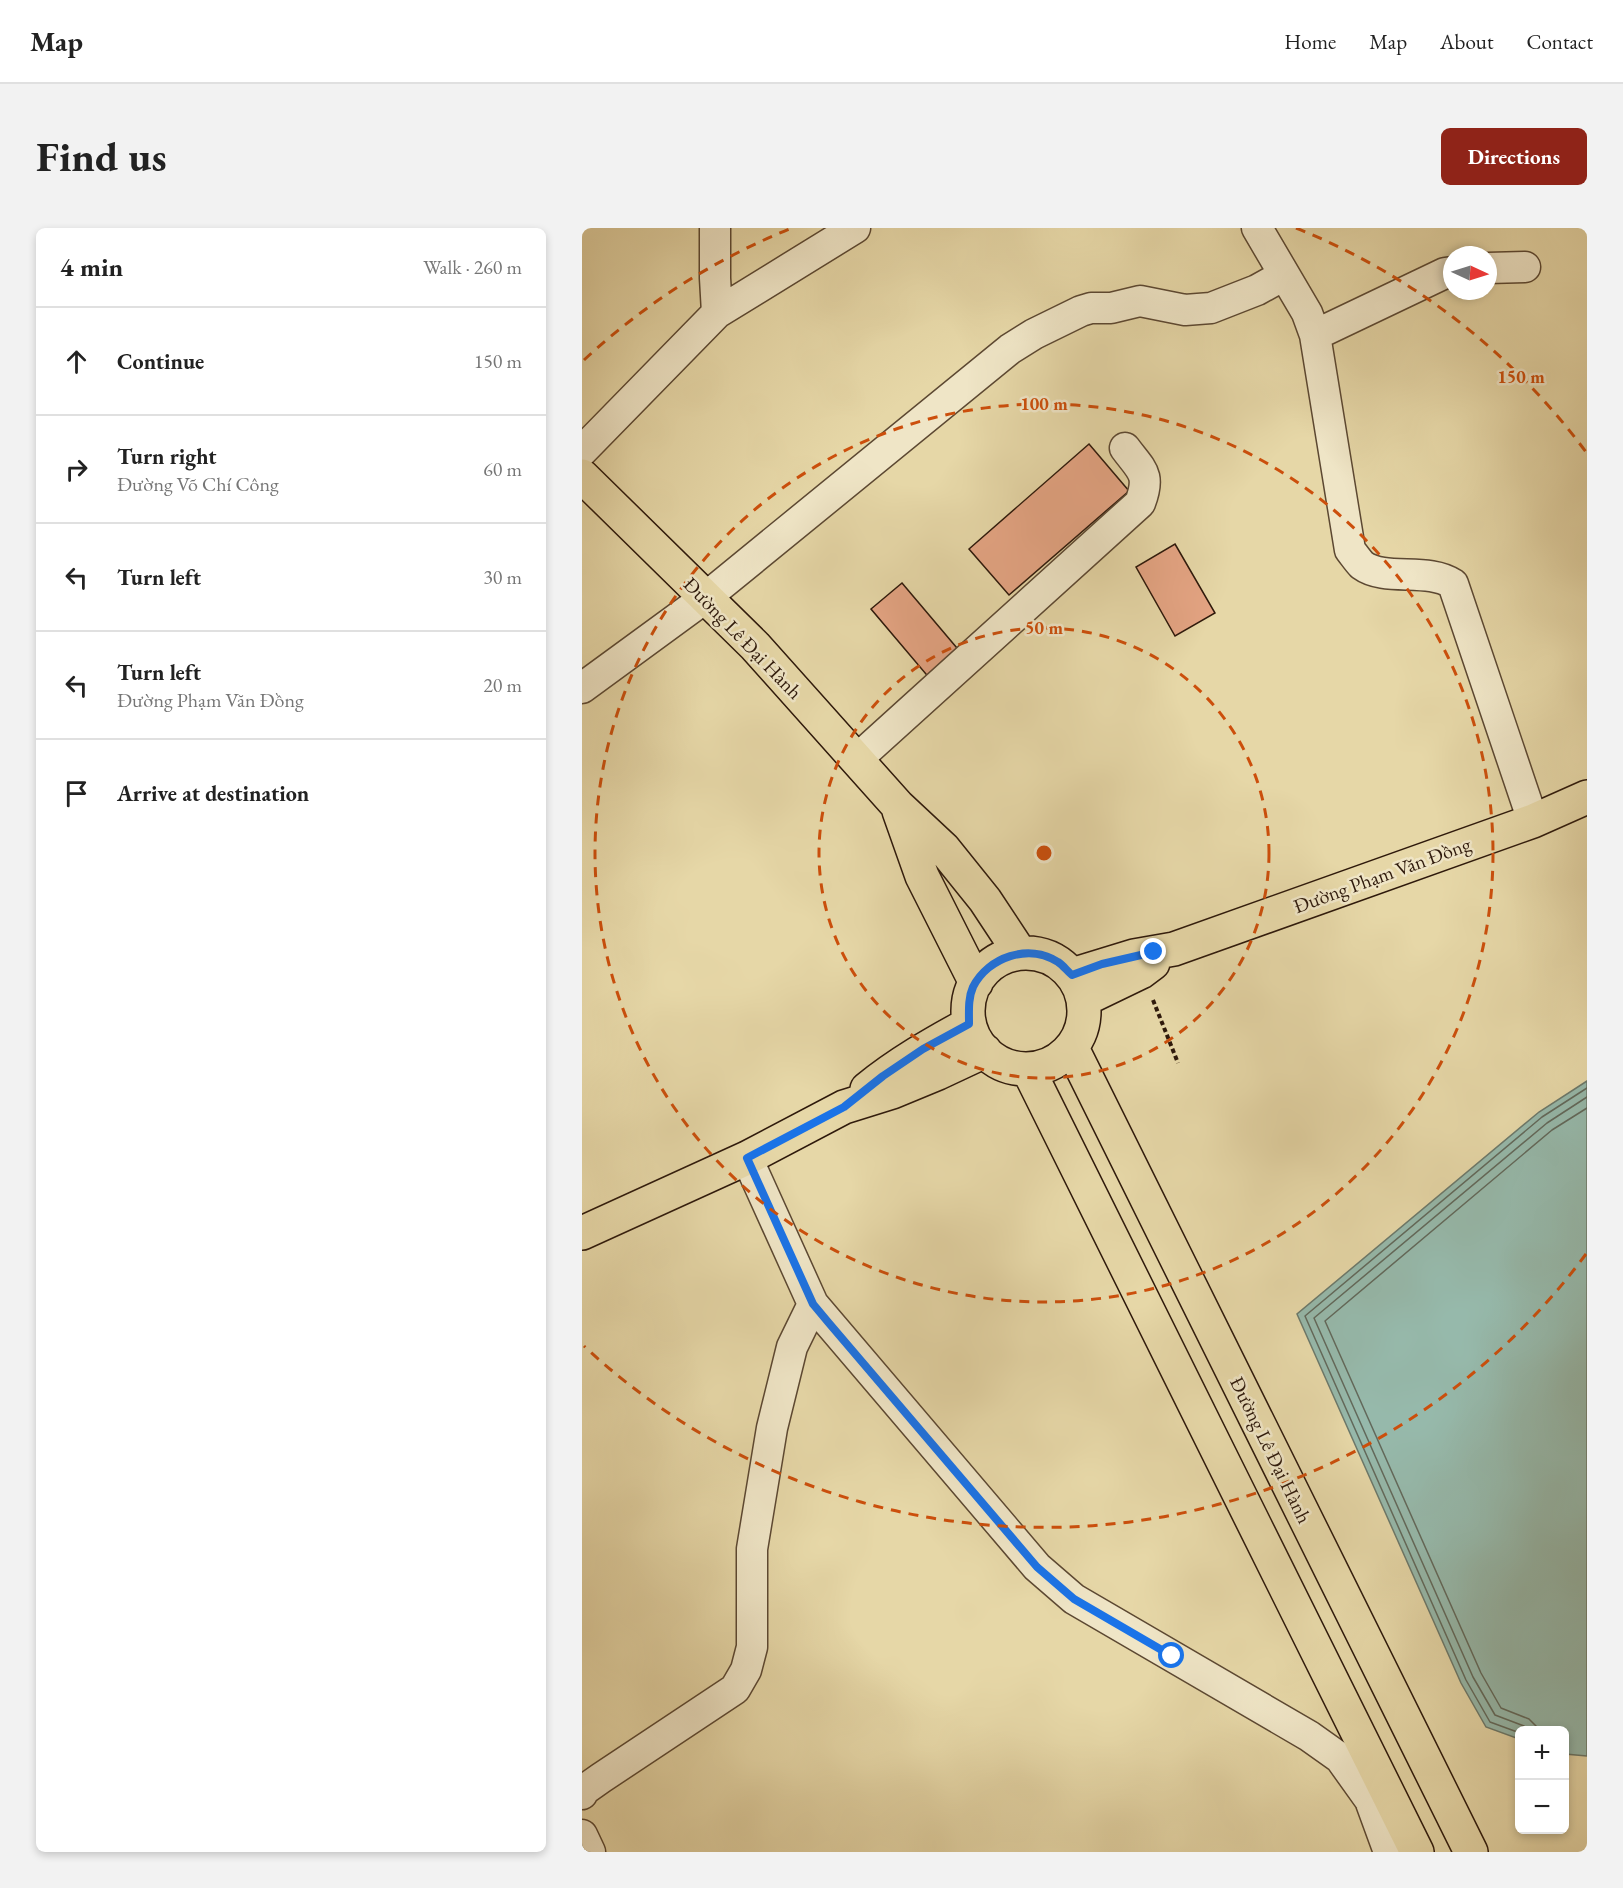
<!DOCTYPE html>
<html lang="en">
<head>
<meta charset="utf-8">
<style>
	:root { --surface:#fff; --page:#f2f2f2; --text:#222; --muted:#767676; --line:#e0e0e0; --accent:#8f2418 }
	body { margin:0; font-family:"EB Garamond",serif; background:var(--page); color:var(--text) }
	.controls { position:absolute; right:18px; bottom:18px; display:grid; overflow:hidden; border-radius:9px; box-shadow:0 3px 9px #0003 }
	.controls button { width:54px; height:54px; display:grid; place-items:center; padding:0; border:0; border-bottom:2px solid var(--line); background:var(--surface); color:var(--text); font:30px sans-serif }
	.compass { position:absolute; left:861px; top:18px; width:54px; height:54px; border-radius:50%; background:var(--surface); box-shadow:0 3px 9px #0003; rotate:94deg }
	.stop { position:absolute; width:18px; height:18px; margin:-14px; border:4px solid #1a73e8; border-radius:50%; background:#fff }
	.stop.end { background:#1a73e8; border-color:#fff; box-shadow:0 2px 6px #0008 }
	.list { margin:0; padding:0; list-style:none }
	h2 { display:flex; justify-content:space-between; align-items:center; height:78px; margin:0; padding:0 24px; font-size:26px }
	h2 small { font-size:20px; font-weight:400; color:var(--muted) }
	.list li { display:grid; grid-template-columns:39px 1fr auto; gap:18px; align-items:center; box-sizing:border-box; height:108px; padding:0 24px; border-top:2px solid var(--line) }
	.list b { display:block; font-size:22px; white-space:nowrap }
	.list p { margin:0; font-size:20px; white-space:nowrap; color:var(--muted) }
	.list em { font-size:20px; font-style:normal; color:var(--muted) }
	.icon { flex:none; width:33px; height:33px; fill:none; stroke:currentColor; stroke-width:2; stroke-linecap:round; stroke-linejoin:round }
	.map { position:relative; flex:none; width:1005px; height:1624px; overflow:hidden; border-radius:9px }
	header { display:flex; align-items:center; gap:36px; box-sizing:border-box; height:84px; padding:0 30px; background:var(--surface); border-bottom:2px solid var(--line) }
	header strong { font-size:28px }
	nav { display:flex; gap:33px; margin-inline-start:auto; font-size:21px }
	.intro { display:flex; align-items:center; justify-content:space-between; box-sizing:border-box; height:144px; padding:0 36px }
	h1 { margin:0; font-size:42px }
	.button { padding:15px 27px; border-radius:9px; background:var(--accent); color:#fff; font-size:21px; font-weight:700 }
	main { display:flex; gap:36px; padding:0 36px }
	aside { flex:1; background:var(--surface); border-radius:9px; box-shadow:0 3px 9px #0003 }
	.map>svg:first-child { display:block }
</style>
</head>
<body>
<header>
<strong>Map</strong>
<nav><a>Home</a><a>Map</a><a>About</a><a>Contact</a></nav>
</header>
<div class="intro"><h1>Find us</h1><a class="button">Directions</a></div>
<main>
<aside>
<h2>4 min<small>Walk · 260 m</small></h2>
<ul class="list">
<li><svg class="icon" aria-label="ahead" viewBox="0 0 24 24"><path d="M12 20V5M6 11l6-6 6 6"/></svg><div><b>Continue</b></div><em>150 m</em></li>
<li><svg class="icon" aria-label="right" viewBox="0 0 24 24"><path d="M7 20v-9h11M14 6l5 5-5 5"/></svg><div><b>Turn right</b><p>Đường Võ Chí Công</p></div><em>60 m</em></li>
<li><svg class="icon" aria-label="left" viewBox="0 0 24 24"><path d="M17 20v-9H6M10 6l-5 5 5 5"/></svg><div><b>Turn left</b></div><em>30 m</em></li>
<li><svg class="icon" aria-label="left" viewBox="0 0 24 24"><path d="M17 20v-9H6M10 6l-5 5 5 5"/></svg><div><b>Turn left</b><p>Đường Phạm Văn Đồng</p></div><em>20 m</em></li>
<li><svg class="icon" aria-label="arrive" viewBox="0 0 24 24"><path d="M6 21V4h12l-3 4 3 4H6"/></svg><div><b>Arrive at destination</b></div></li>
</ul>
</aside>
<div class="map">
<svg width="1005" height="1624" viewBox="0 0 1005 1624">
	<rect width="100%" height="100%" fill="#e6d7a7"/>
	<filter id="stains"><feTurbulence type="fractalNoise" baseFrequency=".00333" numOctaves="4"/><feColorMatrix values="0 0 0 0 .2 0 0 0 0 .09 0 0 0 0 .02 0 0 0 .5 -.17"/></filter>
	<radialGradient id="worn" r=".72"><stop offset=".6" stop-color="#630" stop-opacity="0"/><stop offset="1" stop-color="#630" stop-opacity=".3"/></radialGradient>
	<path fill="#96b9ab" stroke="#6c796b" stroke-width="1.5" d="M1005,853V1528L983,1526L982,1502H938L937,1511L904,1499L879,1455L715,1086L957,884Z"/>
	<g fill="none" stroke-linecap="round" stroke-linejoin="round">
		<path stroke="#62695b" stroke-width="1.5" d="M948,1502L942,1498L913,1487L891,1449L732,1090L965,895L1005,869
			M958,1502L947,1491L919,1480L899,1445L743,1093L970,902L1005,880
			M938,1505L908,1494L884,1452L723,1088L960,889L1005,860"/>
	</g>
	<path fill="#e4a483" stroke="#2e190b" stroke-width="1.5" d="M507,216L547,263L427,367L387,321Z
		M593,316L633,385L593,408L554,339Z
		M320,355L380,426L349,452L289,381Z"/>
	<g fill="none" stroke-linecap="round" stroke-linejoin="round">
		<g stroke="#5c4832" stroke-width="33">
			<path id="minor" d="M133,0V50L135,85
				M675,0L725,85L733,107L768,322C772,327 776,333 780,337C803,354 846,339 871,356L951,593
				M906,40L943,39
				M733,107L863,45L870,44
				M0,223L135,85L273,0
				M0,460L123,370L428,121L452,106L499,83L509,80H529L558,73L603,82L629,80L675,62L702,47
				M274,532L558,275C569,246 560,243 543,220
				M165,930L231,1076L455,1339L492,1371L727,1508L758,1530L788,1572L807,1624
				M0,1566L2,1562L19,1550L153,1461L164,1442L170,1419V1321L190,1200L210,1119L231,1076
				M0,1607L8,1624"/>
		</g>
		<g stroke="#2e190b" stroke-width="36">
			<path id="major" d="M0,248L173,418L316,578L362,621L403,672L438,725
				M317,583L340,648L394,755
				M386 783a58 58 0 1 1 116 0a58 58 0 1 1-116 0Z
				M490,747L552,728L592,721L951,593L1005,569
				M501,772L559,744L571,735
				M490,820L889,1624
				M446,841L835,1624
				M285,861C317,835 352,815 387,796
				M0,1005L165,930L262,879L310,864L356,845L403,823"/>
		</g>
		<path stroke="#2e190b" stroke-width="4" stroke-dasharray="4.5 3" stroke-linecap="butt" d="M571,772L596,835"/>
		<use href="#minor" stroke="#efe5c6" stroke-width="30"/>
		<use href="#major" stroke="#e6d7a7" stroke-width="33"/>
	</g>
	<g fill="none" stroke-linecap="round" stroke-linejoin="round">
		<path stroke="#1a73e8" stroke-width="8" d="M572,724L520,736L490,747C485,743 481,737 476,734C447,715 406,729 391,759C386,770 387,783 387,796L341,821L301,848L262,879L165,930L231,1076L246,1094L455,1339L492,1371L590,1428"/>
	</g>
	<g fill="none" stroke="#cc4f0c" stroke-width="3" stroke-dasharray="10 8">
		<circle cx="462" cy="625" r="225"/>
		<circle cx="462" cy="625" r="449"/>
		<path d="M1004 1026A674 674 0 0 1 2 1118M2 132A674 674 0 0 1 210 0M714 0A674 674 0 0 1 1004 224"/>
	</g>
	<g text-anchor="middle" dominant-baseline="central" stroke-width="5" stroke-linejoin="round" paint-order="stroke">
		<g font-size="20" fill="#2e190b" stroke="#efe5c6">
			<text transform="translate(161 410) rotate(46)">Đường Lê Đại Hành</text>
			<text transform="translate(800 647) rotate(-20)">Đường Phạm Văn Đồng</text>
			<text transform="translate(689 1222) rotate(64)">Đường Lê Đại Hành</text>
		</g>
	</g>
	<circle cx="462" cy="625" r="9" fill="#cc4f0c" stroke="#efe5c6" stroke-width="3"/>
	<g font-size="18" text-anchor="middle" font-weight="bold" fill="#cc4f0c" stroke="#efe5c6" stroke-width="5" stroke-linejoin="round" paint-order="stroke">
		<text x="939" y="155">150 m</text>
		<text x="462" y="182">100 m</text>
		<text x="462" y="406">50 m</text>
	</g>
	<rect width="100%" height="100%" filter="url(#stains)"/>
	<rect width="100%" height="100%" fill="url(#worn)"/>
</svg>
<div class="controls">
<button>+</button>
<button>−</button>
</div>
<svg class="compass" viewBox="-18 -18 36 36"><path d="M0-13l5 13h-10z" fill="#e53935"/><path d="M0 13l5-13h-10z" fill="#767676"/></svg>
<div class="stop" style="left:590px;top:1428px"></div>
<div class="stop end" style="left:572px;top:724px"></div>
</div>
</main>
</body>
</html>
